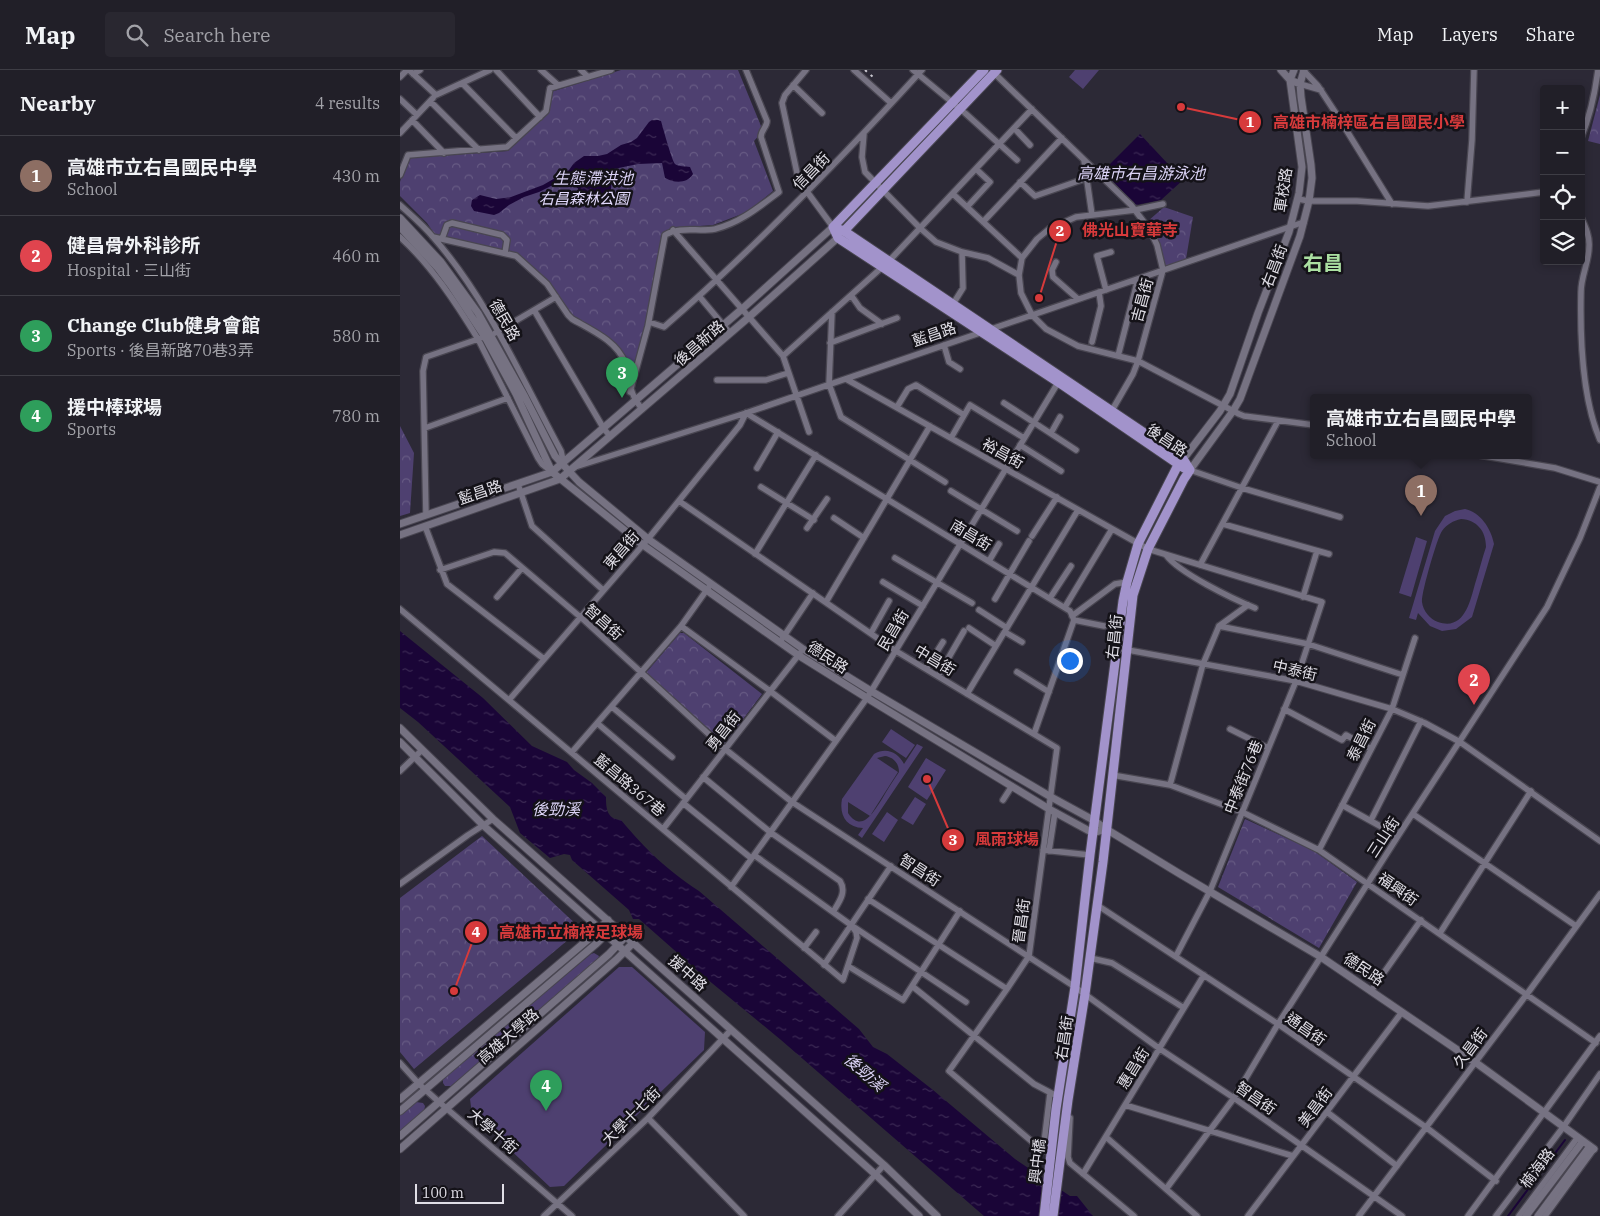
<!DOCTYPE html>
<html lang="en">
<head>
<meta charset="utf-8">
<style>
	:root { --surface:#211f28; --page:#292730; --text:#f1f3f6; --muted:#a2a2a8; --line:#3e3d45; --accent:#6fd360 }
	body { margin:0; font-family:"IBM Plex Serif","Noto Sans TC",serif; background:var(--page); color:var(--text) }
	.controls { position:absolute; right:15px; top:15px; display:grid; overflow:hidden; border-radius:5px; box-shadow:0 2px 8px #0003 }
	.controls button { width:45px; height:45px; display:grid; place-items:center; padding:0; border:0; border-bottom:1px solid var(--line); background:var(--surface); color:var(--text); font:25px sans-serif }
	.scale { position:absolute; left:15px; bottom:12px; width:89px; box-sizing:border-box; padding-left:5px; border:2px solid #e0dee6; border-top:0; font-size:14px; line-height:18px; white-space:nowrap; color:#e0dee6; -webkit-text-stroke:4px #141218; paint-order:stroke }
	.you { position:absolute; left:669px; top:590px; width:18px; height:18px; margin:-12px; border:4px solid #fff; border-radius:50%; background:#1a73e8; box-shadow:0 0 0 8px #1a73e833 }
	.badge { display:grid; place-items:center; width:32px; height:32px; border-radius:50%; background:var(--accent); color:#fff; font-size:16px; font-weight:700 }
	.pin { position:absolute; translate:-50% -41px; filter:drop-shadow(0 1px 2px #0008) }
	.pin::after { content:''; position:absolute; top:26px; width:18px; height:15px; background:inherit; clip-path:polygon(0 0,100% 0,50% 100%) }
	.popup { position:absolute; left:910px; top:324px; width:222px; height:65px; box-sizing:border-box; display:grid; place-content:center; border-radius:5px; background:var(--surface); filter:drop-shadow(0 1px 4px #0005); font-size:16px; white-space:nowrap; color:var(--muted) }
	.popup b { font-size:19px; color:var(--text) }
	.popup::after { content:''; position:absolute; left:50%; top:100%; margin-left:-10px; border:10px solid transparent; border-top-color:var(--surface) }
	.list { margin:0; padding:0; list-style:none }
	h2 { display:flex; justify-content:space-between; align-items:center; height:65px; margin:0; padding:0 20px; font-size:21px }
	h2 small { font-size:16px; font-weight:400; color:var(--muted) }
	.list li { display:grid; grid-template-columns:32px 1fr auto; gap:15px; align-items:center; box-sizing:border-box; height:80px; padding:0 20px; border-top:1px solid var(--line) }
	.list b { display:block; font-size:19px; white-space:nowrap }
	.list p { margin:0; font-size:16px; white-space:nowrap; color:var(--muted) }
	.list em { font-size:16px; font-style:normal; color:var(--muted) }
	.icon { flex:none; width:28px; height:28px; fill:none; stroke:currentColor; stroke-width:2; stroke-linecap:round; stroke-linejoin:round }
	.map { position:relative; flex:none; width:1200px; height:1146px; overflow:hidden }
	header { display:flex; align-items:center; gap:30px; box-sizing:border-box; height:70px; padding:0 25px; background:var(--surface); border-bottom:1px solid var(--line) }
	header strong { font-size:24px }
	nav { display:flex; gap:28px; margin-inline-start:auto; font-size:18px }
	.search { width:350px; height:45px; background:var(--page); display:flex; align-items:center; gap:12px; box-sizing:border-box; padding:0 18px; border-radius:5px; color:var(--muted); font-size:19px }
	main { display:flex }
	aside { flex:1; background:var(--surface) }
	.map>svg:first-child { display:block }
</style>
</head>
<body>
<header>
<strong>Map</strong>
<div class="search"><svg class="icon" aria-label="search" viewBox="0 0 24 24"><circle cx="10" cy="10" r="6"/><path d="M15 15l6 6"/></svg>Search here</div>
<nav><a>Map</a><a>Layers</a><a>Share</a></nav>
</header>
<main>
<aside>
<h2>Nearby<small>4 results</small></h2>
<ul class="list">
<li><span class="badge" style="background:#8d6e63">1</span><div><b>高雄市立右昌國民中學</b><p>School</p></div><em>430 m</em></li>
<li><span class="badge" style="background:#e0444e">2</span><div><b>健昌骨外科診所</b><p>Hospital · 三山街</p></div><em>460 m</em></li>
<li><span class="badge" style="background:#2e9e5b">3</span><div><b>Change Club健身會館</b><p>Sports · 後昌新路70巷3弄</p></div><em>580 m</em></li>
<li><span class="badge" style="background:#2e9e5b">4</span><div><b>援中棒球場</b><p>Sports</p></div><em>780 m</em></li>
</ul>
</aside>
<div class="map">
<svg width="1200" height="1146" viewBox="0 0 1200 1146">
	<defs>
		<pattern id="park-crowns" width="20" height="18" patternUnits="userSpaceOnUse" patternTransform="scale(1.25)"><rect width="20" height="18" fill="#4e4070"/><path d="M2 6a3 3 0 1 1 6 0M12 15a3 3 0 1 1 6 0" fill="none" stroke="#675b84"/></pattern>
		<pattern id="water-ripples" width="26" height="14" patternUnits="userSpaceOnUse" patternTransform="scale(1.25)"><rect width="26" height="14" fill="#1a0537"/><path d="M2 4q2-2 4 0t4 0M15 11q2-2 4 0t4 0" fill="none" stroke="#3b2954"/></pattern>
	</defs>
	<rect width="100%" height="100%" fill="#2c2936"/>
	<path fill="#4e4070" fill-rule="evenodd" d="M675,0H699L683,19L669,7Z
		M1065,439C1080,442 1091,458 1094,474L1072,547L1056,559L1042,561L1030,556L1018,543L1016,550L1009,548L1035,461L1045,446L1055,441ZM1061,449C1077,450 1086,461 1086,477C1082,489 1079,501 1075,514C1070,532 1064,561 1038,552C1030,549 1023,541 1022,532C1021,524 1037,468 1042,461C1047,454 1053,451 1061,449Z
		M1016,467L1027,471L1011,527L999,523Z
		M491,659L515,675L506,688L482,672Z
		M517,674L523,677L462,768L458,765L463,758C446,757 439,745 442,729L474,684C486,677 498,682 504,694ZM485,686C493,687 499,693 499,702C493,711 487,720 482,729C474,741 462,764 448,743V732L470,746L498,702L477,688Z
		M526,688L546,700L527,730L508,717Z
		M515,727L526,734L513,755L501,748Z
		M487,742L498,750L484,772L472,764Z
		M219,897H232L305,962L304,980L164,1116L150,1117L72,1044L70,1029Z"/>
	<path fill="url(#park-crowns)" d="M221,0H338L363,61L354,71L373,121L347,142L313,155L273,158L262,165L247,253L228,316L220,289L209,274L168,246L142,207L112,185L38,169L27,153L0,126V112L7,88L108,81L148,42L151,22Z
		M1200,25V74L1188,71Z
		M764,137L793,147L786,189L765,197L759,175L748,151Z
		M0,356L14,383L10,443L0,446Z
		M280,563H284L362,624L325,673L245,604Z
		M845,749L914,781L957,812L919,878L818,817Z
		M82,766L181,859L14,999L0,982V828Z
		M194,883L199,886L197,892L51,1016H45L43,1013V1008L191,884Z
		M16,1032L23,1033L25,1036L24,1041L0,1062V1045Z"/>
	<path fill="url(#water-ripples)" d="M252,50H258L261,51C263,58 272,91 275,94C279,97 285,96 290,97L293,104C287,114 274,113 265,108L262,93L238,94L214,99C208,116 218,134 190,135L172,111L167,108L139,122L124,127L109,135L99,143L94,145L74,141L71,136L72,130L80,125L96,129L111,127L143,115L169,100L174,93L184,86H198L207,84L221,75L231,72L237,68L249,52Z
		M740,64L783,110L761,130L736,135L703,101Z
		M0,561L83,628L132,676L167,692L174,700L192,713L206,727C206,739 207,749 221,750C247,781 266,799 299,821L459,959L473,977L487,984L533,1020L615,1089L670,1126H677L693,1146H584L381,970L307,909L239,849H233L229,840L172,790L170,785L164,784L150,788L120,763L110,737L18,652L0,638Z"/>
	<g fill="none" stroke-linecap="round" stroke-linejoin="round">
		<path stroke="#1a0537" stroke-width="2" d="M1108,1146L1165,1070"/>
		<g stroke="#494651" stroke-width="8">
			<path id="minor" d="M9,0L36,25L90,0
				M96,0L140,47
				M141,0L158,15
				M181,0L188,7
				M406,0L385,25L382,33L397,103L408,123L433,157
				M454,0L491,33
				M513,0L565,43L617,90
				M903,0L918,16L937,45L992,134
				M593,2L731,135L750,160L757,175L763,200L738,291L733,304L711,342
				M13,4L20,0
				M0,7L7,0
				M62,13L116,68
				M900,14L921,20
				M393,15L422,43
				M0,29L17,45
				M30,31L79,80
				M12,50L44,83
				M614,58L630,75
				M0,63L33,28
				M464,63L462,87L465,102L520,158L536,172L562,182L588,188L619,205
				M1181,68C1190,46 1195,23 1198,0
				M684,90L692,145
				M0,105L8,85L107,77L146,41L150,18L211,0
				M620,112L635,126L687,108
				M553,124L622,188
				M898,129L909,131H957L1028,136L1144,122
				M1067,132L1072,70L1074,0
				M763,134L735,140L676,147L649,159L637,169L622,188L619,205L621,223L632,245L646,259L678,276L738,291L839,344L844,346L914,355
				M0,135C11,145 23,155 33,167C87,228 122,309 161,381L164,394
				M567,137L590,112L576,99
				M1181,147C1185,156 1190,166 1189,177C1189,192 1181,206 1181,222C1180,268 1182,328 1200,370
				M583,152L662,68
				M273,160L383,286L409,362
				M0,167C31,195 56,233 78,269L138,388L142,394L151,401
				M33,167L116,186L147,214L168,245L172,249C191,260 217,271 225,293C232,314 227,320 242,339
				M42,169L47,155L52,153L102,165L107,170L105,183
				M656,192L652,200L653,207L678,229
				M706,220L697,186L711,182
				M451,225L460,238L482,254
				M299,226L330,263
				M553,234L563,218L562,182
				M134,240L204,359L210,366
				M432,242L429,314L441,347L545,412
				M249,252L264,257C355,178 441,89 522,0
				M95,263L156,227
				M692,272L701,236L699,222
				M430,273L497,248
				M544,275L549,292L560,299
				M383,286L489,191L632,39
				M718,286L738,209
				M446,309L748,479L922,532L896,611L810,821L776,886
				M317,310H366L388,303
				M230,322L248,256L265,165C280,156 298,162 315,159C340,153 359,137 379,122L361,67C361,60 367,57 367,51L346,0
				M604,333L676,380
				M497,337L508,319L516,315L564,345
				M346,343L670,541L674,550L634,664
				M25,358L108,328
				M651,363L660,347
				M551,368L570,335L624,368
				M620,375L661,401
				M1079,385L1155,398L1200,412
				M175,397L346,343L904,152
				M357,398L378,362
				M790,400L842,418L940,447
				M118,414L132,456L203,520
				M361,417L414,450
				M551,421L617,461
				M279,431L496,581L657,678L629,886L607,919L549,1001L643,1081L650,1023
				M26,445L23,301L26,287L87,266
				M434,448L464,468
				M823,454L929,484
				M25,456L47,514L144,589
				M407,458L427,429
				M632,466L657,427
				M355,484L416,385
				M766,485C779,503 833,529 855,538
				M495,488L572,533
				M589,491L599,474
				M800,495L878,351
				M40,500L94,482L105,483L185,551L325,679L392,732L675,917L760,979L834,1028L1002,1146
				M483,512L523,536
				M97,527L122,498
				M903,527L917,481
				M650,528L671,496
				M595,529L629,471
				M426,532L530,356
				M665,537L712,459
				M0,539L443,910L457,868L456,862L451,855
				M579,540L607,558
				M672,546L715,514L727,512
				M674,550L704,556
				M281,556L370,621L436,671
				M819,556L908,574L1003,605
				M819,556L848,535
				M569,558L596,576
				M605,562L622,572
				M471,563L489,531
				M380,572L413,523
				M717,578L896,611L992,639L1025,653L1060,672L1200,771
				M526,599L543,572
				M617,602L649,622
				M538,606L564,561
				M567,624L678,440
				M109,630L248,469L340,355L346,343
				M212,637L272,687
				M884,639L942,670L946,665L971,679
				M197,653L286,729
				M830,659L868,678
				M172,682L281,556L311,514
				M0,701L22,680
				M712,705L770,715L842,742L919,780L1196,973
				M303,707L370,762L440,811C447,822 439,832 433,842
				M770,715L803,594L819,556
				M603,730L612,716
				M283,733L351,788
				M942,735L998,766
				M1013,744L1176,856
				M971,750L1021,651
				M263,759L400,583
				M643,780L690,785
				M919,780L992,639L1015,568
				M649,781L655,742
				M354,785L451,855L566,932
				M0,814L68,765L93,749
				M331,817L467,628L659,311
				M468,829L607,919
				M697,835L878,954L1027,1058L1096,1111
				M1040,863L1131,721
				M404,878L416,862
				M690,888L712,893L784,938
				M424,895L491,796
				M448,896L503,930L560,841
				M512,916L634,1014L653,1024
				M971,921L1021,850
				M0,993L19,1014L39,1032L172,1146
				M725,1035L893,1086
				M927,1042L997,1096
				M248,1048L344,1146
				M670,1048L668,1087L670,1093L734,1146
				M706,1067L797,1146
				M683,1104L804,905
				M766,1119L834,1028L878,954L998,766L1147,537L1180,468L1200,417
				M144,1146L248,1048L331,960
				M438,1146L484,1095
				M848,1146L1002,942
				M959,1146L1127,924L1200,824
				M1068,1146L1200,966
				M1096,1146L1164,1056L1200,1004
				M1119,1146L1178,1067
				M1145,1146L1194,1079"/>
		</g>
		<g stroke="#494651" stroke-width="9">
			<path id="tertiary" d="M881,0L890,10L900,14
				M0,148L41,192L78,243L125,327L155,386L179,412L248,469L403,579L471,621L651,727L695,751L706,759L780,804L921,887L1075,992L1194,1079
				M0,157L37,197L52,217L85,267L116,324L152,402L243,475L398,585L467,628L649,739L693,763L706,759
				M781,392L820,341L830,324L858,243L889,162L899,123L902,97L890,10L894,0
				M790,400L833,341L840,329L900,166L909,131L912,108L911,95L901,27L900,14L904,0
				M0,454L152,402L342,239L433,157
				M0,465L160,409L349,247L441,165
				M0,658L93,749L484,1095L537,1146
				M0,672L84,756L476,1105L519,1146
				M0,1029L191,867L208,850
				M0,1041L197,873L215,856
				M0,1066L209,884L226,866
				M0,1079L216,890L233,873
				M1126,1146L1183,1071
				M1138,1146L1190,1076"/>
		</g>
		<g stroke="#494651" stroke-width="11">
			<path id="primary" d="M433,157L438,168L664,316L784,398
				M433,157L444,161L783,389L790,400
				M433,157L584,0
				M444,161L597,0
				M644,1146L656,1039L675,917L690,785L723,531L727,512L738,474L778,395
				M653,1146L668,1030L685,924L703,792L733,525L748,479L784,409L790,400"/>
		</g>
		<use href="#minor" stroke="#767282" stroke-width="5.5"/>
		<use href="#tertiary" stroke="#767282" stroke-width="7"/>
		<use href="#primary" stroke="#a293cb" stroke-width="9"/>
		<path stroke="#cac8d1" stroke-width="2" stroke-dasharray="2.5 5" stroke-linecap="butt" d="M465,0L473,7"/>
	</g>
	<g text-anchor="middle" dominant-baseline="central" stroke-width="5" stroke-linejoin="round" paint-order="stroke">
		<g font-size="15" fill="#e0dee6" stroke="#141218">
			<text transform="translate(411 101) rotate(-46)">信昌街</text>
			<text transform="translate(883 120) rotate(-81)">軍校路</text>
			<text transform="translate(874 196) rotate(-69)">右昌街</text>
			<text transform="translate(742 230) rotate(-75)">吉昌街</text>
			<text transform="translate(105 250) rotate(60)">德民路</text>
			<text transform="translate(534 264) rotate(-19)">藍昌路</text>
			<text transform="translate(299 273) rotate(-41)">後昌新路</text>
			<text transform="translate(767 370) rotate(34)">後昌路</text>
			<text transform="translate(603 383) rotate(29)">裕昌街</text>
			<text transform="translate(80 422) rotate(-19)">藍昌路</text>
			<text transform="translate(571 465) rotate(31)">南昌街</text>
			<text transform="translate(221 480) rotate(-49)">東昌街</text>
			<text transform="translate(204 552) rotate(42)">智昌街</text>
			<text transform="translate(493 560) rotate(-59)">民昌街</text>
			<text transform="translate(714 567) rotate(-84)">右昌街</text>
			<text transform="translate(428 587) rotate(33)">德民路</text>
			<text transform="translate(535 590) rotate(31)">中昌街</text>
			<text transform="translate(895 600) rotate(13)">中泰街</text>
			<text transform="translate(323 661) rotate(-52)">勇昌街</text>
			<text transform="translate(961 670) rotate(-63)">泰昌街</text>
			<text transform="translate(843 707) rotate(-68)">中泰街76巷</text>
			<text transform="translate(230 715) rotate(40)">藍昌路367巷</text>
			<text transform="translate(983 767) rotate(-57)">三山街</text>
			<text transform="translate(520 800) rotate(33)">智昌街</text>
			<text transform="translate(998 819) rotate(35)">福興街</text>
			<text transform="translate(621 851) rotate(-82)">晉昌街</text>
			<text transform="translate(964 899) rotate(34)">德民路</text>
			<text transform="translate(288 903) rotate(42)">援中路</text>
			<text transform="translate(906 959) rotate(35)">通昌街</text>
			<text transform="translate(108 966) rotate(-41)">高雄大學路</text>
			<text transform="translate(664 968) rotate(-81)">右昌街</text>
			<text transform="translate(1070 978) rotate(-53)">久昌街</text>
			<text transform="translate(733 998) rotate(-58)">惠昌街</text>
			<text transform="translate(856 1028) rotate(35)">智昌街</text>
			<text transform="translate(915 1037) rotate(-53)">美昌街</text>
			<text transform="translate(231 1046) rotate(-45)">大學十七街</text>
			<text transform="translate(93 1061) rotate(41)">大學十街</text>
			<text transform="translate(637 1091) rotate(-83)">興中橋</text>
			<text transform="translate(1137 1098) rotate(-53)">楠海路</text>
		</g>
		<g font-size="15" font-style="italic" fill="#e2dafd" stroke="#141218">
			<text x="184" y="128">右昌森林公園</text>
		</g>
		<g font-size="16" font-style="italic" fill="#dbd3f6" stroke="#141218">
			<text x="741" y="103">高雄市右昌游泳池</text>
			<text x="193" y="108">生態滯洪池</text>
			<text x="156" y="739">後勁溪</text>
			<text transform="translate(465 1002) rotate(41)">後勁溪</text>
		</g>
		<g font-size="20" font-weight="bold" fill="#aadfa1" stroke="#141218">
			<text x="923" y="192">右昌</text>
		</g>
	</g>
	<path fill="none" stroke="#d73a3b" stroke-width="2" d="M781 37L850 52M639 228L660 161M527 709L553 770M54 921L76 862"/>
	<g fill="#d73a3b" stroke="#141218" stroke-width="2">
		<circle cx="781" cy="37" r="5"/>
		<circle cx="639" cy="228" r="5"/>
		<circle cx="527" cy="709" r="5"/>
		<circle cx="54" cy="921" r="5"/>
		<circle cx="850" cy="52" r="12"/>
		<circle cx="660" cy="161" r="12"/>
		<circle cx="553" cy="770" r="12"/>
		<circle cx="76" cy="862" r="12"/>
	</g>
	<g font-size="15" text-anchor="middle" font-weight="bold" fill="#fff">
		<text x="850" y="57">1</text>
		<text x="660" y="166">2</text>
		<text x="553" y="775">3</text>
		<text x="76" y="867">4</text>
	</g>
	<g font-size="16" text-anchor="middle" font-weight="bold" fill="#d73a3b" stroke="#141218" stroke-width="5" stroke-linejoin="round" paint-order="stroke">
		<text x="969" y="58">高雄市楠梓區右昌國民小學</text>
		<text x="730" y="166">佛光山寶華寺</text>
		<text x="607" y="775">風雨球場</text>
		<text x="171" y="868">高雄市立楠梓足球場</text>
	</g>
</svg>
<div class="controls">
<button>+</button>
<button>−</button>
<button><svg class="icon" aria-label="locate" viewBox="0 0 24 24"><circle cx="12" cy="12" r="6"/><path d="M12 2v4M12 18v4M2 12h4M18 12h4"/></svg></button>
<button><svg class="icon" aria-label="layers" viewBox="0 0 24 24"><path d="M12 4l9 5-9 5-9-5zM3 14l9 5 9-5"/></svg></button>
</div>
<div class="scale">100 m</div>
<div class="you"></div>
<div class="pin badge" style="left:1021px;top:446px;background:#8d6e63">1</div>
<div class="popup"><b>高雄市立右昌國民中學</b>School</div>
<div class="pin badge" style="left:1074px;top:635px;background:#e0444e">2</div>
<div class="pin badge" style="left:222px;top:328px;background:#2e9e5b">3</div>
<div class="pin badge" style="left:146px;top:1041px;background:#2e9e5b">4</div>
</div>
</main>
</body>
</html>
